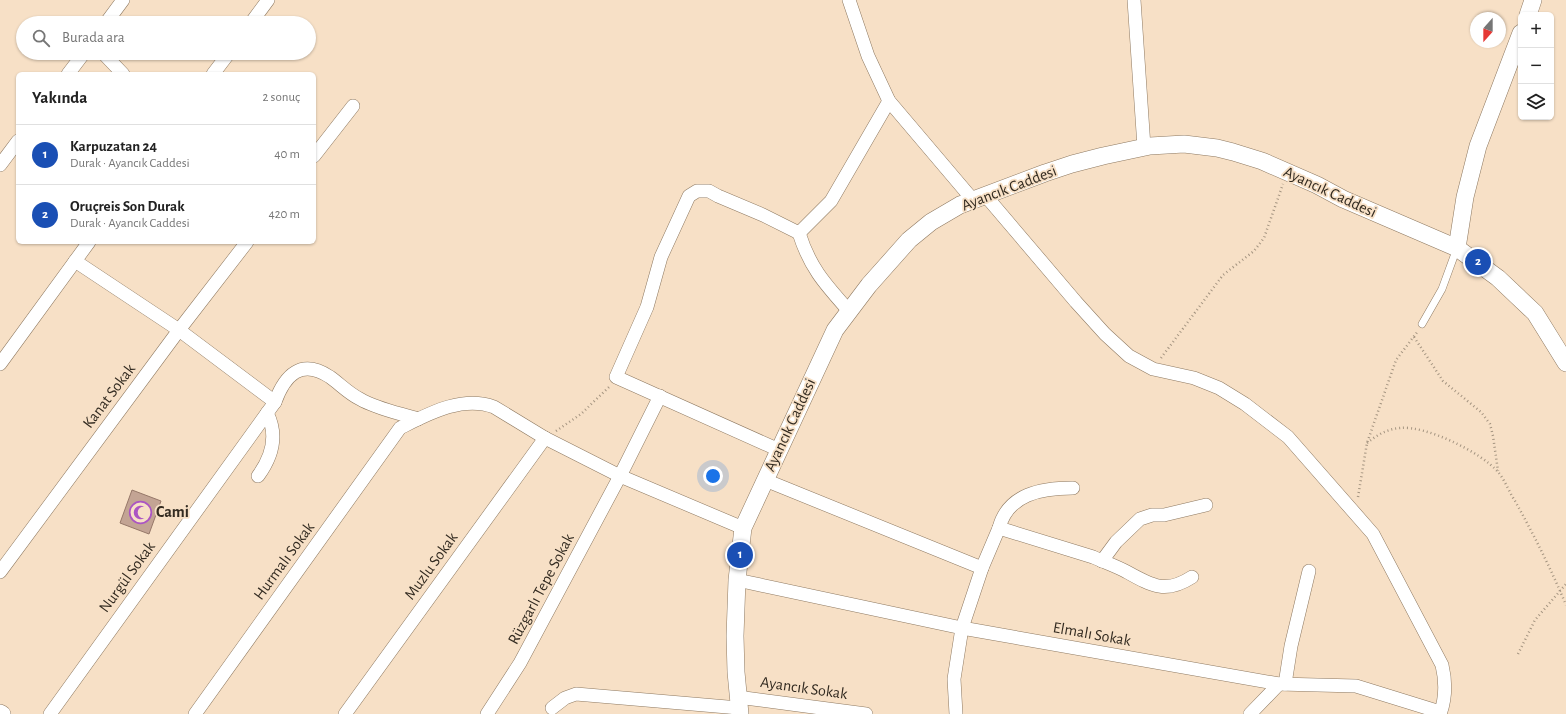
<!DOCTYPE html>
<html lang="tr">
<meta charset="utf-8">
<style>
:root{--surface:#fff;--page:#f6f6f6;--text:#222;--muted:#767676;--line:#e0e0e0;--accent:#ea580c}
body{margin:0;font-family:"Alegreya Sans",sans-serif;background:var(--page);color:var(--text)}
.controls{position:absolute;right:12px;top:12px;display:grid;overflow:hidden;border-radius:6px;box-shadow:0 1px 3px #0004}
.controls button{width:36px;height:36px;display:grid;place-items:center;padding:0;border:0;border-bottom:1px solid var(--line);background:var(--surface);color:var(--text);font:20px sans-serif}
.compass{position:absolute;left:1470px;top:12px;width:36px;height:36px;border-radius:50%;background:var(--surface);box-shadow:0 1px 3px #0004;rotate:201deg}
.you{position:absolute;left:713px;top:476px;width:14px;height:14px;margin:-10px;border:3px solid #fff;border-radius:50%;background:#1a73e8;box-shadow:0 0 0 6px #1a73e833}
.badge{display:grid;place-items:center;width:26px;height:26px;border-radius:50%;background:var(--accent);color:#fff;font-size:13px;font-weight:700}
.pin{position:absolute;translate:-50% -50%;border:2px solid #fff;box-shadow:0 1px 4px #0006}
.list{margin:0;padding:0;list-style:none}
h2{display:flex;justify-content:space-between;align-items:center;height:52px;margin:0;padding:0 16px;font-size:17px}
h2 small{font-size:13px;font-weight:400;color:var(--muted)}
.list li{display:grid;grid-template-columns:26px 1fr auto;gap:12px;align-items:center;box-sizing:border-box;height:60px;padding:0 16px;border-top:1px solid var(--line)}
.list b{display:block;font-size:15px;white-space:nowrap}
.list p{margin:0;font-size:13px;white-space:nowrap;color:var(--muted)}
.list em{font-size:13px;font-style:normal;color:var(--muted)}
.icon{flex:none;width:22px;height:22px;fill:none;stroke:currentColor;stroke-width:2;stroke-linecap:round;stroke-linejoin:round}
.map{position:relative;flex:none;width:1566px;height:714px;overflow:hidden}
.search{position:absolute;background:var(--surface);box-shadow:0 1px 3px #0004;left:16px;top:16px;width:300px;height:44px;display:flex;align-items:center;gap:10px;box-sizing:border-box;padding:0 14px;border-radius:22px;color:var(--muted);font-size:15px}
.panel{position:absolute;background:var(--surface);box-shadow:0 1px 3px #0004;left:16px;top:72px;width:300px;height:172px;border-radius:6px}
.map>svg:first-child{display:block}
.building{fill:#c3a494;stroke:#967869}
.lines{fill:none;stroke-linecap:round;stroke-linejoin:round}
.service-casing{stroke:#8e7961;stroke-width:8}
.minor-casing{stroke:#8e7961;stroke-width:14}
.tertiary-casing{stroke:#8e7961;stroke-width:18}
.path{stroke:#a49480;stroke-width:2.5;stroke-dasharray:1 3;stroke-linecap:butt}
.service{stroke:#fff;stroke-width:7}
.minor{stroke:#fff;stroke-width:13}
.tertiary{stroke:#fff;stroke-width:17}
.labels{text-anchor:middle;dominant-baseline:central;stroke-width:3.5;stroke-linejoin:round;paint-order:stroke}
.street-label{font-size:16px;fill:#332b21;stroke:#f7e0c6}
.poi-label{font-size:16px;font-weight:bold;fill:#332b21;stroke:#f7e0c6;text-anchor:start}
</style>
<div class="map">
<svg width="1566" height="714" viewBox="0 0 1566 714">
<rect width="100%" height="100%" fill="#f7e0c6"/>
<polygon class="building" points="132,490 161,501 149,534 120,523"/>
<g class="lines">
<defs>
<polyline id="service" points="1422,324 1442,289 1457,248"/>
<g id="minor">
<polyline points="849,0 868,56 889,101 973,200"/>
<polyline points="1134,0 1144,147"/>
<polyline points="106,23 123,0"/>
<polyline points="251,23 268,0"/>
<polyline points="103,53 123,74"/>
<polyline points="68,74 84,53"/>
<polyline points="213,74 229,53"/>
<polyline points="314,156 353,106"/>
<polyline points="0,165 18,141"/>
<path d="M985,195L1076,302L1105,334L1129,356L1153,369L1194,378L1219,388L1245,404L1288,437L1373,534L1442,665C1446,682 1446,698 1440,714"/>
<path d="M799,233C810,268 825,284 849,311"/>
<polyline points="75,261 179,330 275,402"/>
<polyline points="0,364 89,242"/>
<polyline points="779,450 616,377 647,307 661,257 689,196 697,191 709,191 718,196 763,215 799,233 831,201 889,101"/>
<path d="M258,476C272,457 278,435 267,413"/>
<polyline points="765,480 982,568"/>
<path d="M999,528C1008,494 1041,488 1073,488"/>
<polyline points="1102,561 1116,542 1140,519 1152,515 1164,515 1206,505"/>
<polyline points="0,572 179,330 247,242"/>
<polyline points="737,580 962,628 1279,684 1356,686 1440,712"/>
<polyline points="1285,684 1291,646 1309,571"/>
<polyline points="737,697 866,714"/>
<polyline points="552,708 565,698 576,694 739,708"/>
<path d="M50,714L275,402C285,375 301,358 330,377C340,384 348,393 360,399C377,409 399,413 418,419"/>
<path d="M195,714L400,428C428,414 462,395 494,407L545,438L620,476L743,528"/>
<polyline points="345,714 545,438"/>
<polyline points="487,714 520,663 620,476 660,396"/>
<path d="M956,714L954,679L962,628L982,568L999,528L1093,557C1104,562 1116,566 1127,572C1152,586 1166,594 1192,577"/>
<polyline points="1250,714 1279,684"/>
</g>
<g id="tertiary">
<polyline points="1528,15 1533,0"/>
<polyline points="1457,248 1465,197 1478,146 1521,33"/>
<polyline points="0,713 2,714"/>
<polyline points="740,714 736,672 735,636 737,580 743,528 835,330 869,285 909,240 931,222 960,205 1045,173 1072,164 1103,156 1150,146 1184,144 1217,148 1233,152 1262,161 1317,185 1343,199 1457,248 1498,278 1535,313 1566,363"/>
</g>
</defs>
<use href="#service" class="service-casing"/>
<use href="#minor" class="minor-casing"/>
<use href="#tertiary" class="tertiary-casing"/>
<g class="path">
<polyline points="1414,337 1443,381 1481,412 1490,424 1493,436 1498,471"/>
<polyline points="1161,358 1223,275 1254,251 1264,238 1283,184"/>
<polyline points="556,431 581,414 609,387"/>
<path d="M1367,443C1377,435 1387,429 1400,428C1425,425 1481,452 1498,472C1505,480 1509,492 1515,501C1534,535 1551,569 1566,605"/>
<polyline points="1358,497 1367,443 1396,360 1418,331"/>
<polyline points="1518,654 1535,620 1566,584"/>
</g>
<use href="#service" class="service"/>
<use href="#minor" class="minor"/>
<use href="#tertiary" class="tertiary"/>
</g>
<defs>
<symbol id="mosque-ring" viewBox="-11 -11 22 22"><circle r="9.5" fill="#f7e0c6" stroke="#ab55c3" stroke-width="1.5"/><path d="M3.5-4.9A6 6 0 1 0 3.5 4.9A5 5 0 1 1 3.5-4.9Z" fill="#ab55c3"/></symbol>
</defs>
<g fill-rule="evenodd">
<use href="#mosque-ring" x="128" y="500" width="25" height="25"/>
</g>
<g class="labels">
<g class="street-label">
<text transform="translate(1009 188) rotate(-21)">Ayancık Caddesi</text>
<text transform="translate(1330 192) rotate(25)">Ayancık Caddesi</text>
<text transform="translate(109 396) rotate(-53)">Kanat Sokak</text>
<text transform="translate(790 425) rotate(-65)">Ayancık Caddesi</text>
<text transform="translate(284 561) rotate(-54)">Hurmalı Sokak</text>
<text transform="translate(431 566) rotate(-54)">Muzlu Sokak</text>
<text transform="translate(127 577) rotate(-54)">Nurgül Sokak</text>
<text transform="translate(541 589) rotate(-62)">Rüzgarlı Tepe Sokak</text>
<text transform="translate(1092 634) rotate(10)">Elmalı Sokak</text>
<text transform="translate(804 688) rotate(8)">Ayancık Sokak</text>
</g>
<g class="poi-label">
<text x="156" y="512">Cami</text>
</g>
</g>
</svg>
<div class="controls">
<button>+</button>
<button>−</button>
<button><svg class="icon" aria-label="layers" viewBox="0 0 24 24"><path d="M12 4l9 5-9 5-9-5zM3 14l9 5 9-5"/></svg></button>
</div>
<svg class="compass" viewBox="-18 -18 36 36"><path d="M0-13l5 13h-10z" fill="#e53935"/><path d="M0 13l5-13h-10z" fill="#767676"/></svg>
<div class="you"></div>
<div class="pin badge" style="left:740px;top:555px;background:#1a4fb4">1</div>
<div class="pin badge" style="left:1478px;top:262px;background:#1a4fb4">2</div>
<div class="search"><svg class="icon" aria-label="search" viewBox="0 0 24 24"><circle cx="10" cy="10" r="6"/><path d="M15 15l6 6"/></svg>Burada ara</div>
<section class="panel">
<h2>Yakında<small>2 sonuç</small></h2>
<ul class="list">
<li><span class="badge" style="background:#1a4fb4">1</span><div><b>Karpuzatan 24</b><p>Durak · Ayancık Caddesi</p></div><em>40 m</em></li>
<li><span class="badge" style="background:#1a4fb4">2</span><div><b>Oruçreis Son Durak</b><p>Durak · Ayancık Caddesi</p></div><em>420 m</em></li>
</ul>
</section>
</div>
